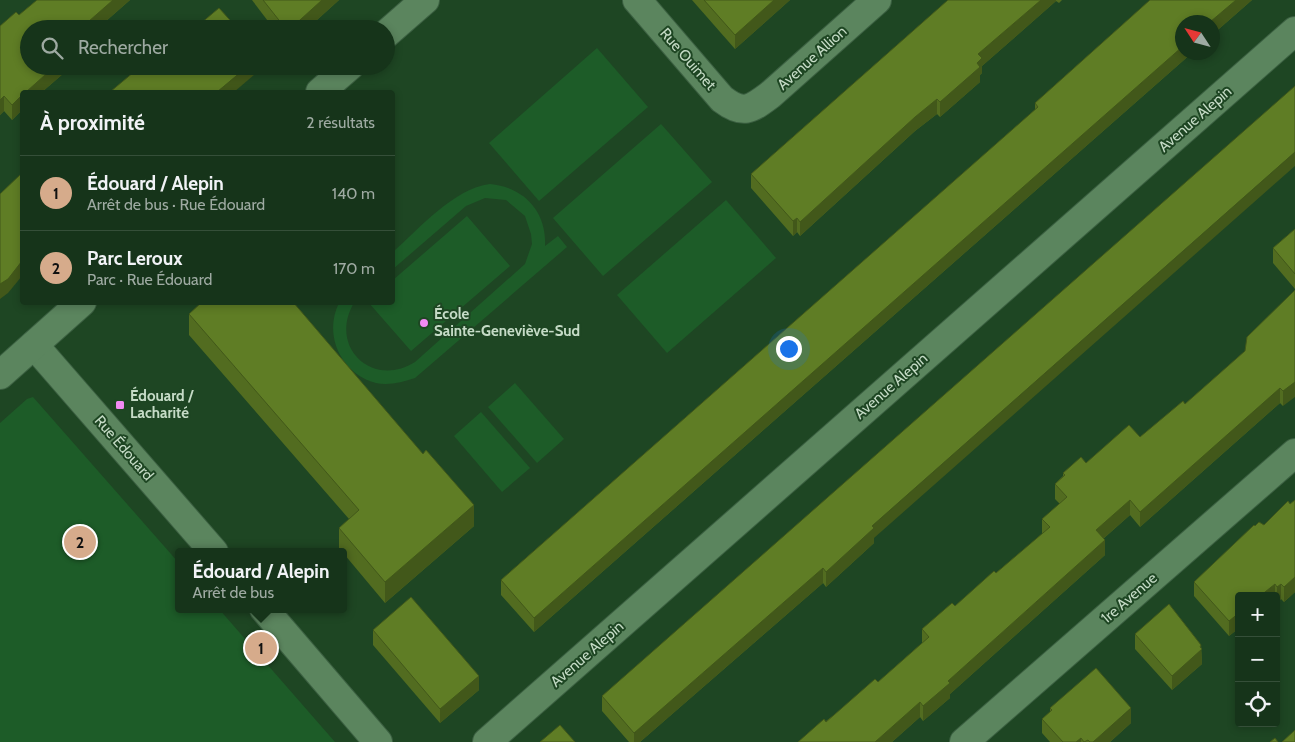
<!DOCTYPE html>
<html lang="fr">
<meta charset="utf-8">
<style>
:root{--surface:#16341a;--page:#1f3c23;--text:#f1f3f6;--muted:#9eaaa2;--line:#354f39;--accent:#d6ab8b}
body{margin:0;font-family:Cabin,sans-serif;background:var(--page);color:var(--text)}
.controls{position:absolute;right:15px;bottom:15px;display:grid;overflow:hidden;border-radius:5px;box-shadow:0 2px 8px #0003}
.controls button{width:45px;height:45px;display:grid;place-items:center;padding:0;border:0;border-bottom:1px solid var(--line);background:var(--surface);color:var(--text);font:25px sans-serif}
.compass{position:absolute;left:1175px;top:15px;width:45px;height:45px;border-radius:50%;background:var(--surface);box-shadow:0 2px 8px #0003;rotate:306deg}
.you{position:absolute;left:788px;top:348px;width:18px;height:18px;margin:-12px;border:4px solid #fff;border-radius:50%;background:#1a73e8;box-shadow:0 0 0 8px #1a73e833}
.badge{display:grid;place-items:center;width:32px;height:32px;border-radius:50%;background:var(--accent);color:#111;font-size:16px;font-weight:700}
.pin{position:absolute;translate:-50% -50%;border:2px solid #fff;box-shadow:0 1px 5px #0006}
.popup{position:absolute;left:175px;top:548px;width:172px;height:65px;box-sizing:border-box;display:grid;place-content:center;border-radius:5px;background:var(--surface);filter:drop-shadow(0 1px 4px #0005);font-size:16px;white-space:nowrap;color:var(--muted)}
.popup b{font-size:19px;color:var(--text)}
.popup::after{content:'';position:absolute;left:50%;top:100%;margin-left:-10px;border:10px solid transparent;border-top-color:var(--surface)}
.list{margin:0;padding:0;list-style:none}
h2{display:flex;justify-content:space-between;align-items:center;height:65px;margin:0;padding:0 20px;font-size:21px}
h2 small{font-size:16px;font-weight:400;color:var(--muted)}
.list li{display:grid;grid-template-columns:32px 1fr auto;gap:15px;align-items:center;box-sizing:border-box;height:75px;padding:0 20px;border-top:1px solid var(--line)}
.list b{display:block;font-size:19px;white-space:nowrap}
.list p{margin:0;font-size:16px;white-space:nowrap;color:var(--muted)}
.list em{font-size:16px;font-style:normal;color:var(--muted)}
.icon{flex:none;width:28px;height:28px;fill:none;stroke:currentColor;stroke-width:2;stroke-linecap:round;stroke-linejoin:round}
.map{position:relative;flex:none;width:1295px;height:742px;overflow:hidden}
.search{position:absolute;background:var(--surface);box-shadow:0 2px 8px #0003;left:20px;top:20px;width:375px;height:55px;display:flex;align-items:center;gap:12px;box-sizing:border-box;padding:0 18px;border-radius:28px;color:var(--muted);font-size:19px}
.panel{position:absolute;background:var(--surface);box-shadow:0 2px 8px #0003;left:20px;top:90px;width:375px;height:215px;border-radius:5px}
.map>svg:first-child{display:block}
.green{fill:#1d5c28}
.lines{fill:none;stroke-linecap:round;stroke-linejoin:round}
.minor-casing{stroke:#3c6042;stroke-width:30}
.minor{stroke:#5b855e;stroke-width:28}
.wall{fill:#526c20}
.shaded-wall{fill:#42581a}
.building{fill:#5f7d25;stroke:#42581a}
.poi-dot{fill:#f28af3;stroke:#1e4623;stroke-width:2}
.labels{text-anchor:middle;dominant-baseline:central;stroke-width:4;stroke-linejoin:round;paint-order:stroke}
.street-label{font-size:15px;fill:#c5dbc6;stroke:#1e4623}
.poi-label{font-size:15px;font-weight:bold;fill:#c5dbc6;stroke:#1e4623;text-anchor:start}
</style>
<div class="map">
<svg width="1295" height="742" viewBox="0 0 1295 742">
<rect width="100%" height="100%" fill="#1e4623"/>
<g class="green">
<polygon points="597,48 648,107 539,201 489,143"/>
<polygon points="661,124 712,182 603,276 553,218"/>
<path d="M490,184C524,187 547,212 545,246L558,236L567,247L415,378C402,382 389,386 376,383C341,374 323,335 339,303H354C328,346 372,389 415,362L525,264L532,244L531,234L525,216L506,200L485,198L466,206L393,269V252C420,228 453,189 490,184Z"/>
<polygon points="726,200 776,258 667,353 617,295"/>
<polygon points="467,216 510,266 411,351 369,303 392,302 393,280"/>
<polygon points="515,383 564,439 537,463 488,407"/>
<polygon points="33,397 178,562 178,609 219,609 335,742 0,742 0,423 27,399"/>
<polygon points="481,412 530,468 502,492 454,436"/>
</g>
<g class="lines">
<defs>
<g id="minor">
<path d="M637,0L722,99C743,115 750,110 770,95L877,0"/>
<polyline points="386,34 425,0"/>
<polyline points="320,92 350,66"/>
<polyline points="34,345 214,552"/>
<polyline points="0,375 82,302"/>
<polyline points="264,609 378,742"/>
<polyline points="487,742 1295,31"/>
<polyline points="964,742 1295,453"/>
</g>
</defs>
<use href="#minor" class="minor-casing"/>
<use href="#minor" class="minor"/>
</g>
<g class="wall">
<polygon points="37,0 130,0 97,29 29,66 72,66 42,92 22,92 22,110 12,120 4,111 0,115 0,26 19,15"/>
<polygon points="252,0 339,0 307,29 274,29"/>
<polygon points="692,0 790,0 735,49"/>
<polygon points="948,0 1062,0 1059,3 1056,1 982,66 982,73 980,75 980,82 940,117 937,114 915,131 800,236 797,232 793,236 751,188 751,174"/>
<polygon points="1150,0 1252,0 1212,35 1182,52 1193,52 534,632 501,595 501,580 1035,110 1035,103"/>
<polygon points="1295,229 1295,289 1273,263 1273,248"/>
<polygon points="1295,290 1283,406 1280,403 1140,527 1130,515 1103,539 1105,555 950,694 950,698 923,721 920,717 892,742 798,742 878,682 922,643 922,629 955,606 996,573 1042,534 1042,519 1060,504 1055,499 1055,484 1063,476 1063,473 1086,463 1140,437 1185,404 1245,351"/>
<polygon points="189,314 474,526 385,603 344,554 344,552 341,552 339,549 339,528 349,519 189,335"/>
<polygon points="1295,500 1295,592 1284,602 1281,599 1277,602 1276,601 1276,596 1239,596 1239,628 1229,636 1194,596 1194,582 1255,526 1264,525"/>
<polygon points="874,538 874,543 826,587 823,583 640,742 629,742 602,711 602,696"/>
<polygon points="373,630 479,690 440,723 373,645"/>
<polygon points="1135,634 1201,645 1202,664 1172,690 1135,649"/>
<polygon points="1050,708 1131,723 1110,742 1050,742 1042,733 1042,719 1050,712"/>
</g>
<g class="shaded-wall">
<polygon points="113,0 130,0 97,29 80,29"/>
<polygon points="322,0 339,0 307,29 290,29"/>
<polygon points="774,0 790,0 735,49 735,35"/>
<polygon points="1041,0 1056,0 1056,1 982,66 982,73 980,75 980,82 940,117 940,102 977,63 978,54"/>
<polygon points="1236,0 1252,0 1212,35 1212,22 1210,22"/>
<polygon points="1182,47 1182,52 1193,52 534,632 534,618"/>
<polygon points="55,66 72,66 42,92 26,92"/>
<polygon points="248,66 261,66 261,69 234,92 217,92"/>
<polygon points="22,95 22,110 12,120 12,105"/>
<polygon points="4,96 4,111 0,115 0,100"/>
<polygon points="937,99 937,114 915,131 800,236 800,222 915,117"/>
<polygon points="1295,152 1295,166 874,538 874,543 826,587 826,572 872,526"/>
<polygon points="797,218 797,232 793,236 793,221"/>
<polygon points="22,261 22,276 8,293 0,299 0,284"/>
<polygon points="1295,382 1295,397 1283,406 1283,391"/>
<polygon points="1280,388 1280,403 1140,527 1140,512"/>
<polygon points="1130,500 1130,515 1096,545 1096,530"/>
<polygon points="474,505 474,526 385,603 385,582"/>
<polygon points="1105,540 1105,555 950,694 950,698 923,721 923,706 948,681"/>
<polygon points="823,568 823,583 640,742 634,742 634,733"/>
<polygon points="1295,577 1295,592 1284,602 1284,587"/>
<polygon points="1275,584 1275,596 1260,596"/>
<polygon points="1281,584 1281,599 1277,602 1277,587"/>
<polygon points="1239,613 1239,628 1229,636 1229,621"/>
<polygon points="1201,645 1202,664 1172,690 1172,676"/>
<polygon points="479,676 479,690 440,723 440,709"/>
<polygon points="920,702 920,717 892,742 875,742"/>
<polygon points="1131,708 1131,723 1110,742 1093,742"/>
<polygon points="1081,738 1081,742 1076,742"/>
</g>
<g class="building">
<polygon points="37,0 113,0 80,29 29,29 29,66 55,66 26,92 22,92 22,95 12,105 4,96 0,100 0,26 16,12 19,15"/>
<polygon points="263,0 322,0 290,29 286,29"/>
<polygon points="704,0 774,0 735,35"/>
<polygon points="948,0 1041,0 978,54 982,58 977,63 980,67 940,102 937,99 915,117 800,222 797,218 793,221 751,174"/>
<polygon points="1150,0 1236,0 1210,22 1182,22 1182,47 534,618 501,580 1038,107 1035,103"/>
<polygon points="219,8 238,29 194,29"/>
<polygon points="141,66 248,66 217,92 110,92"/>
<polygon points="1295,86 1295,152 872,526 874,528 826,572 823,568 634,733 602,696"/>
<polygon points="22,173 22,261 8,279 0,284 0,194"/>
<polygon points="1295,229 1295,274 1273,248"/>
<polygon points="1295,290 1295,382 1283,391 1280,388 1140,512 1130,500 1096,530 1105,540 948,681 950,683 923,706 920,702 875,742 798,742 824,719 826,722 875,679 878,682 929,637 922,629 952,603 955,606 994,571 996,573 1050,527 1042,519 1067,497 1055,484 1065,475 1063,473 1081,457 1086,463 1129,425 1140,437 1183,401 1185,404 1245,351 1247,337"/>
<polygon points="202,302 293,302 423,454 426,450 474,505 385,582 339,528 359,510 189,314"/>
<polygon points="1295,500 1295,577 1284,587 1281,584 1277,587 1275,584 1260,596 1239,596 1239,613 1229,621 1194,582 1254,525 1255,526 1259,522 1264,525 1288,501 1290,504"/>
<polygon points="411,597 479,676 440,709 373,630"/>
<polygon points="1169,604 1201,645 1200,647 1202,649 1172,676 1135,634"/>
<polygon points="1096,668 1131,708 1093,742 1090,742 1088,740 1084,742 1081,738 1076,742 1063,742 1042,719 1052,710 1050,708"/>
<polygon points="560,725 575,742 540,742"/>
<polygon points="1295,730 1295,742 1282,742"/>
<polygon points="1275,738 1278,742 1270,742"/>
</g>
<g class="poi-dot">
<circle cx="424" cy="323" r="5"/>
<rect x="115" y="400" width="10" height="10" rx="2.5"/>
</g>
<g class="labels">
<g class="street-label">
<text transform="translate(812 58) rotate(-42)">Avenue Allion</text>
<text transform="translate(688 59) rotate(49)">Rue Ouimet</text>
<text transform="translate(1195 119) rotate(-41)">Avenue Alepin</text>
<text transform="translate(891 386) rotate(-41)">Avenue Alepin</text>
<text transform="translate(124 448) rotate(49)">Rue Édouard</text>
<text transform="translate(1129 598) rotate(-41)">1re Avenue</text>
<text transform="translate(587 654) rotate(-41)">Avenue Alepin</text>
</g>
<g class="poi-label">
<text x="434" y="314">École<tspan x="434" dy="17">Sainte-Geneviève-Sud</tspan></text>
<text x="130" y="396">Édouard /<tspan x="130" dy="17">Lacharité</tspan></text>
</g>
</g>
</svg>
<div class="controls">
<button>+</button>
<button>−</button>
<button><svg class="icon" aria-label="locate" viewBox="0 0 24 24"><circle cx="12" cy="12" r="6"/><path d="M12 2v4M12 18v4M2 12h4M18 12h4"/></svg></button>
</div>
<svg class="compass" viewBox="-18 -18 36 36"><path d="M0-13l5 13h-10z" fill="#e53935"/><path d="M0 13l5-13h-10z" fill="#9eaaa2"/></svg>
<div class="you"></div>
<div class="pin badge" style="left:261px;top:648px">1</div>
<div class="popup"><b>Édouard / Alepin</b>Arrêt de bus</div>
<div class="pin badge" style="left:80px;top:542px">2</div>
<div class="search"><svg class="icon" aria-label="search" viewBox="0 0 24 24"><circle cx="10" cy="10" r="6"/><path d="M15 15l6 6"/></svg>Rechercher</div>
<section class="panel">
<h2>À proximité<small>2 résultats</small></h2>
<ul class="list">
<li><span class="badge">1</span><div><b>Édouard / Alepin</b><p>Arrêt de bus · Rue Édouard</p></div><em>140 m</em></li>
<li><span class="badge">2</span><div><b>Parc Leroux</b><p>Parc · Rue Édouard</p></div><em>170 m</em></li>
</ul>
</section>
</div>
